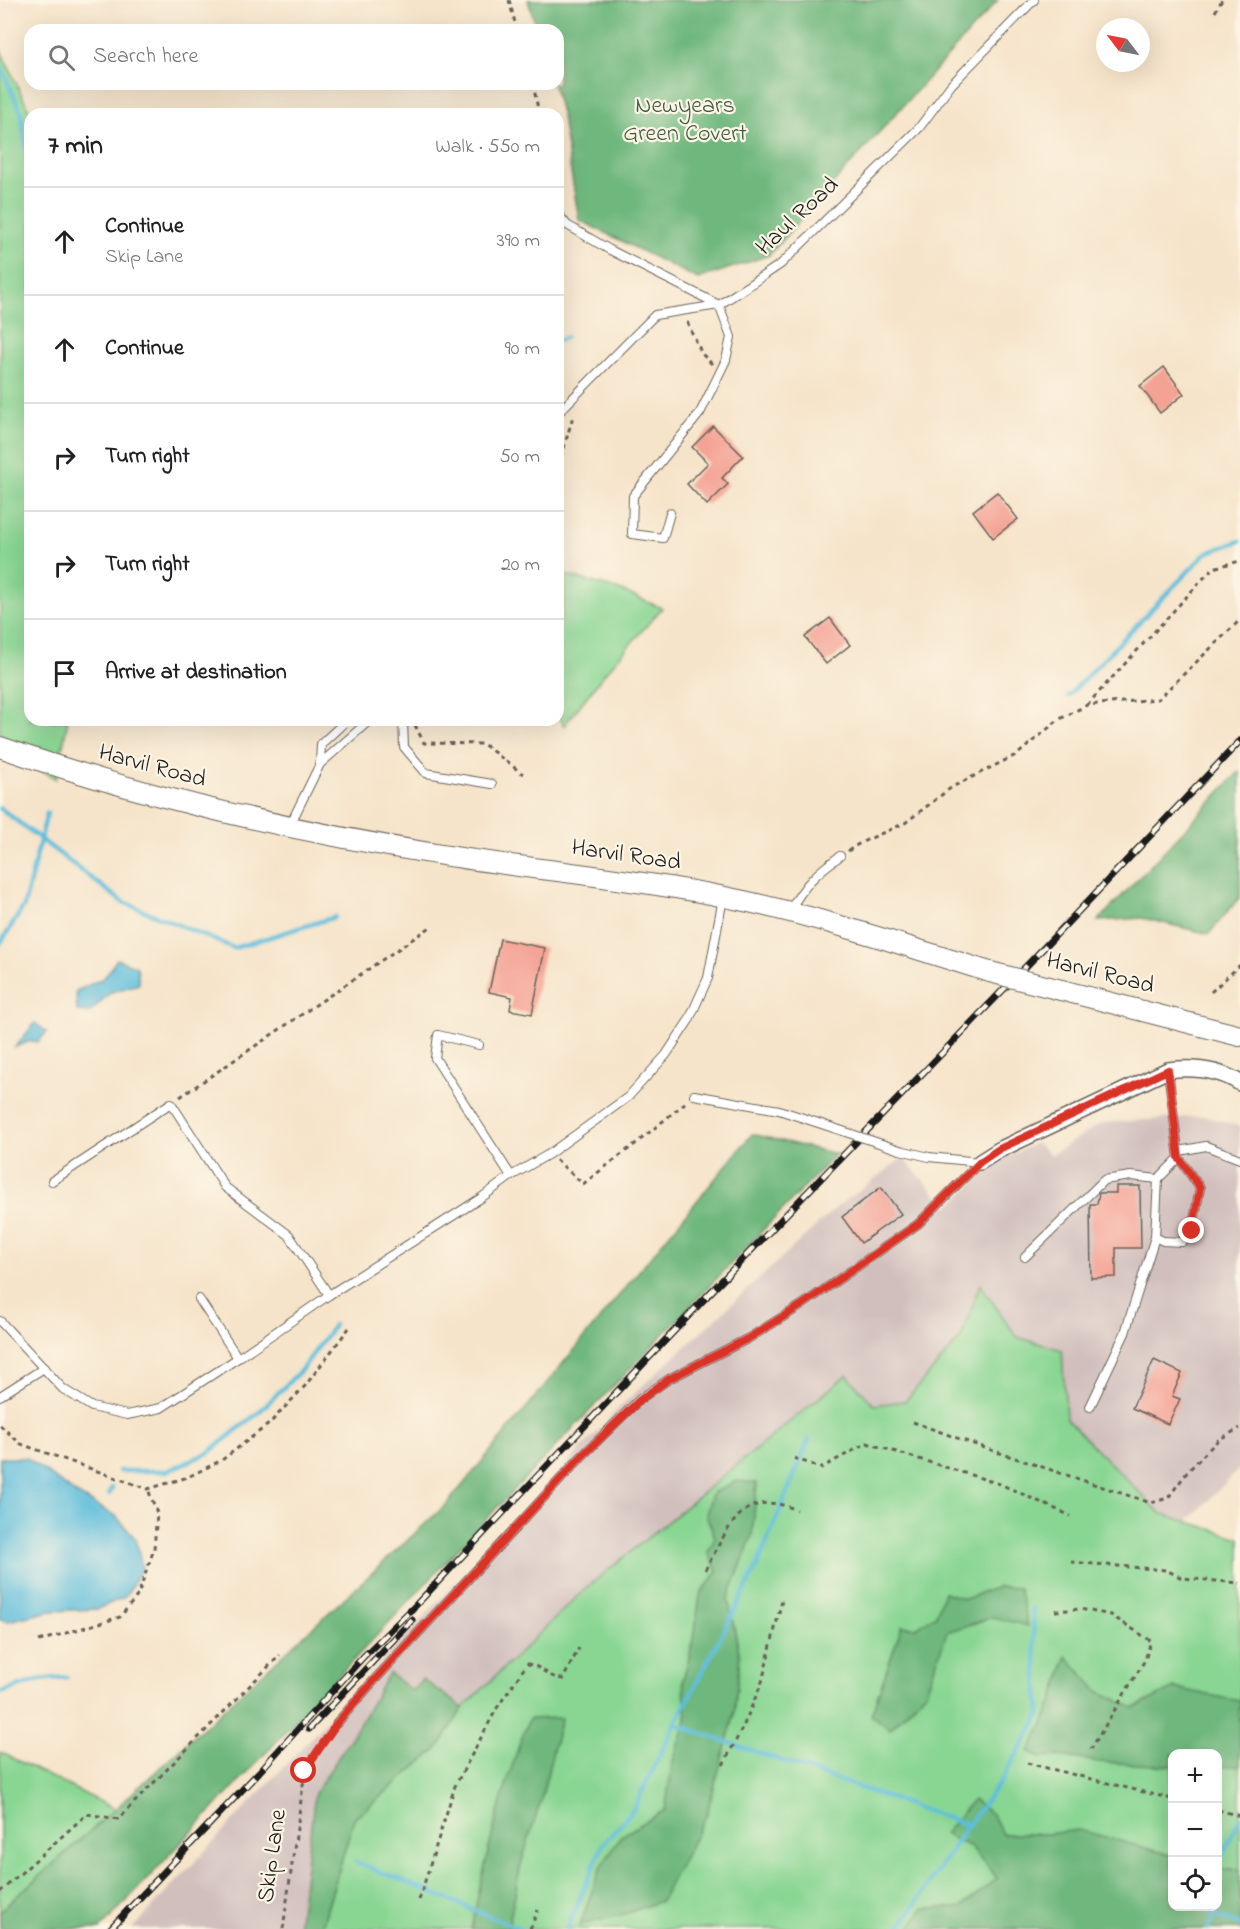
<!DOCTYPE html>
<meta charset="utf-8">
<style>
:root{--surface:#fff;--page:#f2f2f2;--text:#202124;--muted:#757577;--line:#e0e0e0}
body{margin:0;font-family:"Indie Flower",sans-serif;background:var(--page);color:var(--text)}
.controls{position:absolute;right:18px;bottom:18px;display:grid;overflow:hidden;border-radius:12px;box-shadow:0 6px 24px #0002}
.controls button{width:54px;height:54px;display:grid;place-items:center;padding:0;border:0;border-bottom:2px solid var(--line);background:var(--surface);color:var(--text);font:30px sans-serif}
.compass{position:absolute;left:1096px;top:18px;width:54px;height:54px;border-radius:50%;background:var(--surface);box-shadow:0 6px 24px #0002;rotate:302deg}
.stop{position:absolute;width:18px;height:18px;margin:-14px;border:4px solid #d93025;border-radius:50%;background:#fff}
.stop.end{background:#d93025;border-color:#fff;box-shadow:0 2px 6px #0008}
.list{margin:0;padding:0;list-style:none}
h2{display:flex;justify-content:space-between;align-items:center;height:78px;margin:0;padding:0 24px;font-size:26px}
h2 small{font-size:20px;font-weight:400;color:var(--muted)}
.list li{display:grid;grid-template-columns:39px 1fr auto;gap:18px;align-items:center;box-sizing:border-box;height:108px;padding:0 24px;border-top:2px solid var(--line)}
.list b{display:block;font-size:22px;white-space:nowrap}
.list p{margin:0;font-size:20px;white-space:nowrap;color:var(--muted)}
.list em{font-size:20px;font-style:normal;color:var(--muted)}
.icon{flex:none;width:33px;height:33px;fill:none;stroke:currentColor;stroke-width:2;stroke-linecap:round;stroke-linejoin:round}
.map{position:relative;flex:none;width:1240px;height:1929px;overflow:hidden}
.search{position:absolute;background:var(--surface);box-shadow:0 6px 24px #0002;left:24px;top:24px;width:540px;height:66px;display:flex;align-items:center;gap:15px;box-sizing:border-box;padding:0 21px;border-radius:18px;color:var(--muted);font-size:22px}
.panel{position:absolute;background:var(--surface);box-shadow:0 6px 24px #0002;left:24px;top:108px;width:540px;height:618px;border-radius:18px}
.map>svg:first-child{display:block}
.industrial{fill:#d1bfbd}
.green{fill:#89d693;stroke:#527958;stroke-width:1.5;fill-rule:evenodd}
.forest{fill:#6eb77d;stroke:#456a4c;stroke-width:1.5}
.water{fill:#5ebedc;stroke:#3d6d7c;stroke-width:1.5}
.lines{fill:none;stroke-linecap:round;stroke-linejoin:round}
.stream{stroke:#5ebedc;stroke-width:4.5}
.building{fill:#f4a294}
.service-casing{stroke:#686259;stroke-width:10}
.minor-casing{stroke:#686259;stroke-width:18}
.tertiary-casing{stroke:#686259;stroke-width:22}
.path{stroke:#686259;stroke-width:3;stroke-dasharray:4.5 4.5;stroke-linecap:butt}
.service{stroke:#fff;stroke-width:8}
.minor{stroke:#fff;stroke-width:15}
.tertiary{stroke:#fff;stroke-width:20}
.rail-casing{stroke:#1c1c1c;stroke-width:7}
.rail{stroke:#fcf5e5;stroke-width:4.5;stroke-dasharray:14;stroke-linecap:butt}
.service-bridge-casing{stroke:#686259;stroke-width:10;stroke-linecap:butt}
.tertiary-bridge-casing{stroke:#686259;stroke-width:22;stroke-linecap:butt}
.service-bridge{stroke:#fff;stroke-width:8}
.tertiary-bridge{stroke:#fff;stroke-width:20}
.route{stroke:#d93025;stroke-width:8}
.labels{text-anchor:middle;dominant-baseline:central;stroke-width:4.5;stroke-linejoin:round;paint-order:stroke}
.park-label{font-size:24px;fill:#425d46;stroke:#fcf5e5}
.street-label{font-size:24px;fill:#1c1c1c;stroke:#fcf5e5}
</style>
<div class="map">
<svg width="1240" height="1929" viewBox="0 0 1240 1929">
<rect width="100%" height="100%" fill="#fcf5e5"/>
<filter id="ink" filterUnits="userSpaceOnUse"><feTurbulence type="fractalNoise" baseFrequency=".0167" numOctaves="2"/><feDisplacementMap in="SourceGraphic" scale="12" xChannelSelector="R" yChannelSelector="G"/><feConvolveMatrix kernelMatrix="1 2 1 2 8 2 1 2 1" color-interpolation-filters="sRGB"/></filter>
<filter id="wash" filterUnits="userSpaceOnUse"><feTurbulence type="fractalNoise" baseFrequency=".008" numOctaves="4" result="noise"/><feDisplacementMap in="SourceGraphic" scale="24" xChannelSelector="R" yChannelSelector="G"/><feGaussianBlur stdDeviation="1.35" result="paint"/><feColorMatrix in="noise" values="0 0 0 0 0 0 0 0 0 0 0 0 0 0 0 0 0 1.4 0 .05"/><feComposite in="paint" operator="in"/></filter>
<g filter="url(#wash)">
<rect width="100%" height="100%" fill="#f6e4ca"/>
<polygon class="industrial" points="1204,1116 1240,1126 1240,1468 1188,1521 1160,1513 1066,1419 1062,1351 1017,1337 980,1285 961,1338 905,1401 874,1405 847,1375 585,1589 463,1708 422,1679 412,1692 389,1673 353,1735 315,1793 298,1929 132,1929 625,1402 838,1206 903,1158 948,1207 987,1171 1006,1157 1036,1143 1051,1155 1102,1123"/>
<g class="green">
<polygon points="0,49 31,114 30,720 68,720 56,779 0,745"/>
<polygon points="566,575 617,589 662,608 605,673 564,726 558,714 558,627 561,621"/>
<path d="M980,1284L1017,1337L1062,1350L1066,1419L1160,1513L1240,1538V1929H321L354,1819L438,1747L463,1708L585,1589L847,1375L874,1405L905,1401L961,1338ZM1172,1754H1218V1906H1172Z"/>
<polygon points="0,1752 115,1809 0,1911"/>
</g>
<g class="forest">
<polygon points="528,0 998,0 769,255 698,279 579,220 561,113 553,84 558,84 558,30 537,30"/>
<polygon points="1240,771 1240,897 1209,934 1142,918 1098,921"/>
<polygon points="752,1134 836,1154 492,1513 100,1929 0,1929 0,1911 115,1809 447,1504"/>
<polygon points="736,1481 757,1483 752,1536 728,1599 740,1656 734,1716 706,1816 661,1901 628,1913 580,1925 600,1869 621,1836 665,1810 673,1761 687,1717 683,1680 694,1638 700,1595 717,1571 708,1552 715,1538 706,1514 712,1494"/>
<polygon points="998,1587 1019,1588 1028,1626 993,1617 947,1632 926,1692 890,1729 871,1715 902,1626 916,1628 936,1615 944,1592 965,1599"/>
<path d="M1066,1656L1098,1691L1134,1708L1174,1688L1240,1701V1765L1218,1767V1754H1172V1766L1099,1762L1060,1756L1040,1757L1029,1752C1045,1721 1059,1691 1066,1656Z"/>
<polygon points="389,1673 412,1691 422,1679 463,1708 439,1747 354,1819 321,1929 298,1929 315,1793 353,1735"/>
<path d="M561,1718L541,1800L521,1864L508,1929H471C486,1858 502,1786 529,1719Z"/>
<polygon points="973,1800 992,1814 1003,1834 1046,1834 1079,1830 1172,1855 1172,1906 1218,1906 1218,1869 1240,1869 1240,1929 909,1929 923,1908 962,1907 997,1878 971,1847 944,1834"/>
</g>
<g class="water">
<polygon points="117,959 137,967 139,984 111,992 90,1012 77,1011 76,991 104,978"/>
<polygon points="35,1023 47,1032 38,1042 31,1041 15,1047"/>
<polygon points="0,1458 27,1458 76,1494 116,1516 136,1539 142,1568 125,1597 97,1609 51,1611 8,1621 0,1619"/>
</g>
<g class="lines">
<g class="stream">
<polyline points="0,65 21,112 30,176"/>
<polyline points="558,341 566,337"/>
<polyline points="1068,696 1206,553 1240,541"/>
<polyline points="0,808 121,901 234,948 335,917"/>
<polyline points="0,944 24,906 47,813"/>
<polyline points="119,1471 167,1471 208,1453 258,1413 302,1369 334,1325"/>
<polyline points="109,1494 112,1488"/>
<polyline points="0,1693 38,1680 67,1677"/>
<polyline points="675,1724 755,1571 809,1439"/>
<polyline points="968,1825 1001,1781 1040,1715 1032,1608"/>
<polyline points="356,1862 521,1929"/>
<polyline points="1218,1864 1240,1818"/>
<polyline points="1197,1906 1215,1915 1208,1929"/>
<polyline points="1215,1915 1240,1925"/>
<polyline points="567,1929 603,1844 633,1810 675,1724 968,1825 899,1929"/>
</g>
</g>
<g id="blocks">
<g class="building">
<polygon points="1164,367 1184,394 1160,413 1140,386"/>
<polygon points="713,426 743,456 722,478 728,484 707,505 687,484 708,463 692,447"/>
<polygon points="997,492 1018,519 993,538 973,511"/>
<polygon points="830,618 850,645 826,664 805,637"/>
<polygon points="500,939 545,948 532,1014 510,1010 512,997 489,992"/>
<polygon points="1116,1186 1140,1186 1141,1248 1116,1248 1116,1277 1091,1278 1090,1204 1097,1204 1099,1193 1116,1193"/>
<polygon points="881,1187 901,1214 861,1243 842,1217"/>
<polygon points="1154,1360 1182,1373 1172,1396 1180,1399 1168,1424 1132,1408"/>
</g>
</g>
</g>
<g filter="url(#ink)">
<use href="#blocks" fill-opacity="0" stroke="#686259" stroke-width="1.5"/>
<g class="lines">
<defs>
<g id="service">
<polyline points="558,214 567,225 610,250 719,305 731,337 726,360 700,413 633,496 632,534 663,538 670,513"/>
<polyline points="558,413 655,315 719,305 781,264 919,128 951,85 1034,0"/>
<polyline points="403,720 404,747 426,773 492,784"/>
<polyline points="320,764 370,720"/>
<polyline points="290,825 320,764 321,744 347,720"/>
<path d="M790,910C806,883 815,874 840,856"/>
<polyline points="479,1045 438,1035 435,1058 511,1176"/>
<polyline points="1168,1070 1179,1158 1158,1179 1155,1237 1163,1241 1182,1242 1192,1231 1200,1188 1179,1158"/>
<polyline points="694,1095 779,1110"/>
<polyline points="900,1150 929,1157 980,1162"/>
<polyline points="1179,1151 1206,1146 1240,1159"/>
<polyline points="52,1181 171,1103 225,1187 289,1235 329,1295"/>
<polyline points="1025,1257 1104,1180 1131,1176 1158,1179"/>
<polyline points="199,1299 238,1358"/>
<polyline points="0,1321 63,1389 92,1407 127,1415 161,1408 238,1358 329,1295 481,1198 511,1176 549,1154 628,1097 666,1055 689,1020 708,978 723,898"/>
<polyline points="0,1396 44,1368"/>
<polyline points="1090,1407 1125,1333 1155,1237"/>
<polyline points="337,1723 369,1686 582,1456 640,1399 669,1379 749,1338 802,1305 918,1224 980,1162"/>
</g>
<path id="minor" d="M980,1162L999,1150L1168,1070C1193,1067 1219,1070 1240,1083"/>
<g id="tertiary">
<path d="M0,747C143,797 292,831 442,855C536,870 631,878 725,897C815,915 902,945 990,972"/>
<polyline points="1061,990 1240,1036"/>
</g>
</defs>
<use href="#service" class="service-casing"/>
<use href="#minor" class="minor-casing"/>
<use href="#tertiary" class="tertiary-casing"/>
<g class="path">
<polyline points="509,0 517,30"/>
<polyline points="1215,12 1222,0"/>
<polyline points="533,84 539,114"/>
<polyline points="687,322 702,354 713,365"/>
<polyline points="558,484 560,462 573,416"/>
<polyline points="1087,705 1213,568 1240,561"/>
<polyline points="415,725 424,743 483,744 523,774"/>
<polyline points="848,851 860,843 905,823 952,787 1018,754 1058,720 1087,705 1158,699 1240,620"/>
<polyline points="1211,992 1240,965"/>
<polyline points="180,1097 432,926"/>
<polyline points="556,1160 583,1184 639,1141 686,1102"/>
<polyline points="913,1422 982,1447 1151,1503 1168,1498 1188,1471 1218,1440 1240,1428"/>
<polyline points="0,1425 21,1444 148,1489 188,1477 222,1460 269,1424 305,1386 349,1328"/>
<polyline points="794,1458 821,1468 867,1443 1000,1484 1071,1516"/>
<polyline points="1071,1562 1166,1570 1182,1578 1240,1583"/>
<path d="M705,1570C728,1530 741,1486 797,1510"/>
<polyline points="1055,1611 1080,1609 1111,1615 1151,1641 1145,1660 1091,1749"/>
<polyline points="39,1641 120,1617 138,1595 154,1549 157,1513 148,1489"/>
<polyline points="1027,1763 1172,1799"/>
<polyline points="723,1765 743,1727 762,1682 782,1600"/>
<polyline points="1218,1810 1240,1816"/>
<polyline points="0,1892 87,1814 118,1819 280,1655"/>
<path d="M419,1900L455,1786L497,1708L527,1664C541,1665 549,1679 563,1679L579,1648"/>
<polyline points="283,1929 305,1771 331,1732"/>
<polyline points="530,1929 538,1910"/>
</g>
<use href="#service" class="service"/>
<use href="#minor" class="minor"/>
<use href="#tertiary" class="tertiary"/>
<defs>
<g id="rail">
<polyline points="309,1729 412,1620"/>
<polyline points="110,1929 259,1772 364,1656 416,1605 708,1295 1035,957 1240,741"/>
</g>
</defs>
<use href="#rail" class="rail-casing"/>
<use href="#rail" class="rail"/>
<defs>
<polyline id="service-bridge" points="779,1110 900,1150"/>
<polyline id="tertiary-bridge" points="990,972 1061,990"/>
</defs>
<use href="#service-bridge" class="service-bridge-casing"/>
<use href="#tertiary-bridge" class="tertiary-bridge-casing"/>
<use href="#service-bridge" class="service-bridge"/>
<use href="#tertiary-bridge" class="tertiary-bridge"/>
</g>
</g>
<g class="lines" filter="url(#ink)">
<polyline class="route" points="304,1771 337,1723 369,1686 582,1456 640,1400 669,1379 749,1338 802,1305 918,1224 980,1162 999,1149 1168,1070 1179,1158 1200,1188 1192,1231"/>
</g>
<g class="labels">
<g class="park-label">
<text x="685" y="106">Newyears<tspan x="685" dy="28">Green Covert</tspan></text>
</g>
<g class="street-label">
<text transform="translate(798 217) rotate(-43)">Haul Road</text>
<text transform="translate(152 767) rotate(15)">Harvil Road</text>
<text transform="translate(626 856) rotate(8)">Harvil Road</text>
<text transform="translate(1100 974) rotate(14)">Harvil Road</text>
<text transform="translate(273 1856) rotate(-82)">Skip Lane</text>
</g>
</g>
</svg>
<div class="controls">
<button>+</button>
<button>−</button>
<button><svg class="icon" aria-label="locate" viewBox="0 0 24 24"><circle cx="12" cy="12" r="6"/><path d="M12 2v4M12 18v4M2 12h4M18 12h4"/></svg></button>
</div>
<svg class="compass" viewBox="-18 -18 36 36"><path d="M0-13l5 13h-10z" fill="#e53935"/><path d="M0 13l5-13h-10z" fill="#757577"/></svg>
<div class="stop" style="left:304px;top:1771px"></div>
<div class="stop end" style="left:1192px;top:1231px"></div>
<div class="search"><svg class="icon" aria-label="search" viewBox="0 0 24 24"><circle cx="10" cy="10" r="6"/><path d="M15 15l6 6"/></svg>Search here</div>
<section class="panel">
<h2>7 min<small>Walk · 550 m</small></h2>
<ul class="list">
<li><svg class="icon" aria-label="ahead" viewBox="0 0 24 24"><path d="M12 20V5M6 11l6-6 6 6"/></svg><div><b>Continue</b><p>Skip Lane</p></div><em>390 m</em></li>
<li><svg class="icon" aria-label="ahead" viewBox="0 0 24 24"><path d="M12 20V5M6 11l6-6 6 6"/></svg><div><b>Continue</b></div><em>90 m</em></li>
<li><svg class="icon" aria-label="right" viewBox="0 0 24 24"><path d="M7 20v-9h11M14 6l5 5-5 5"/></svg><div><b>Turn right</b></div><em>50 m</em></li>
<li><svg class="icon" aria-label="right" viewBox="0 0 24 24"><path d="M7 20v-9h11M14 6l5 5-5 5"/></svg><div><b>Turn right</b></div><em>20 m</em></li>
<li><svg class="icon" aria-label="arrive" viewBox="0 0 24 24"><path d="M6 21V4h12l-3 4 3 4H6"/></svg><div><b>Arrive at destination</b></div></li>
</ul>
</section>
</div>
